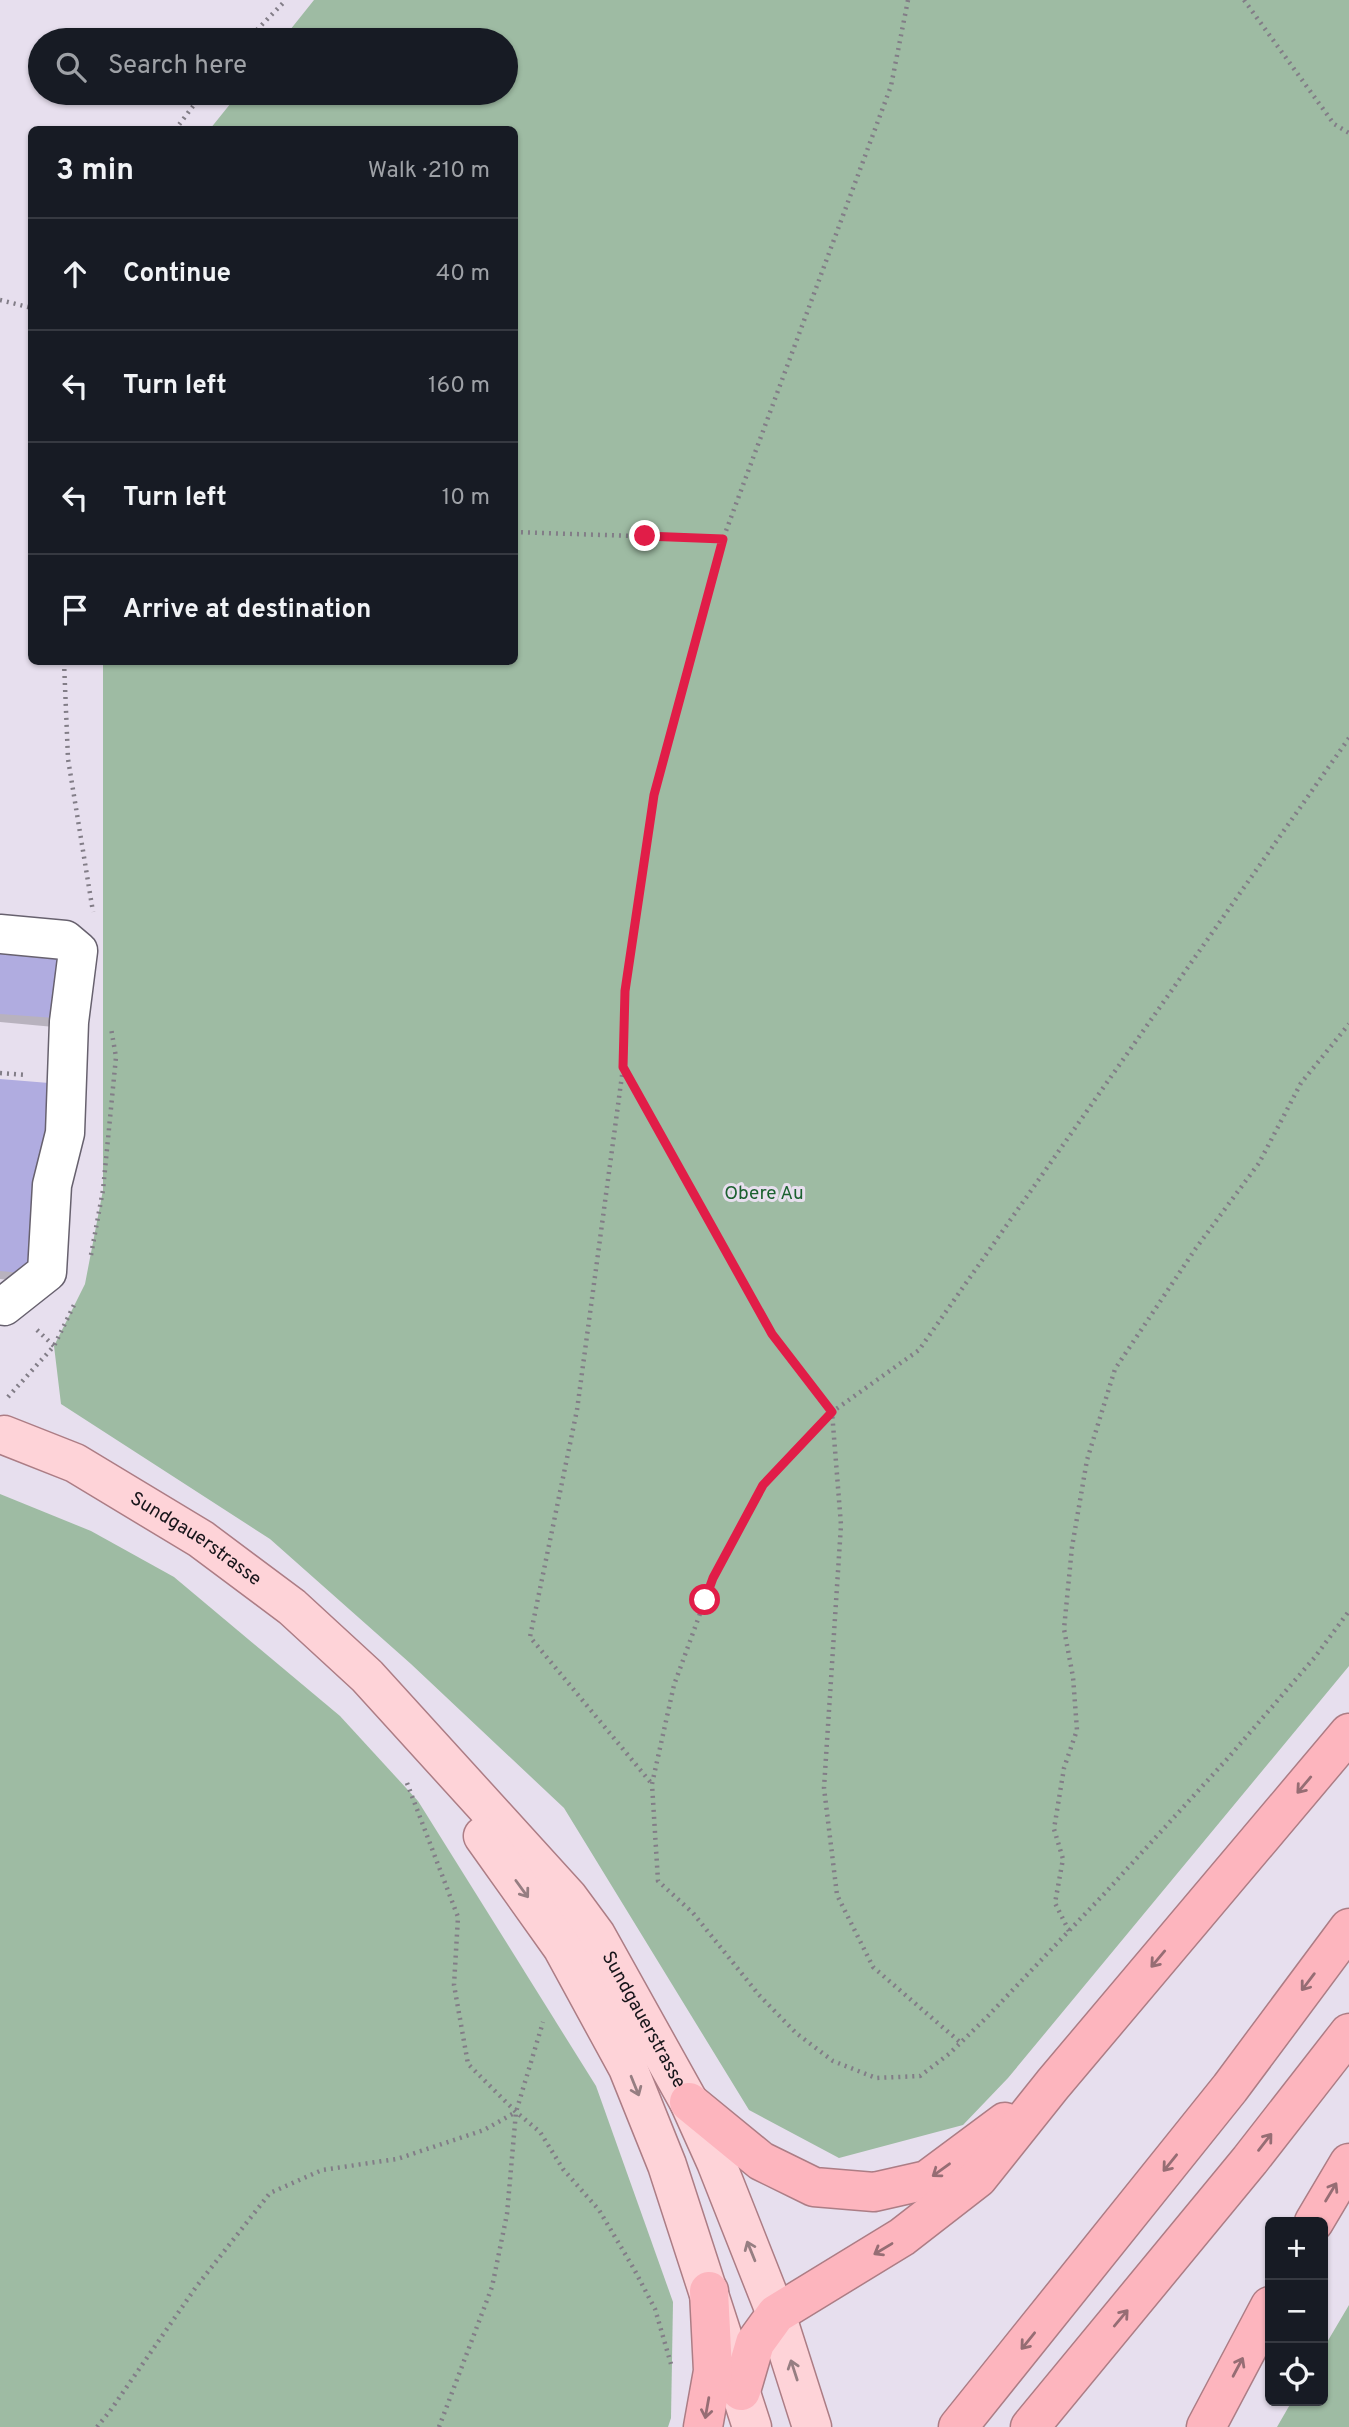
<!DOCTYPE html>
<meta charset="utf-8">
<style>
:root{--surface:#171b24;--page:#242831;--text:#f1f3f6;--muted:#9ea1a6;--line:#363941}
body{margin:0;font-family:Overpass,sans-serif;background:var(--page);color:var(--text)}
.controls{position:absolute;right:21px;bottom:21px;display:grid;overflow:hidden;border-radius:10px;box-shadow:0 2px 5px #0004}
.controls button{width:63px;height:63px;display:grid;place-items:center;padding:0;border:0;border-bottom:2px solid var(--line);background:var(--surface);color:var(--text);font:35px sans-serif}
.stop{position:absolute;width:21px;height:21px;margin:-16px;border:5px solid #e11d48;border-radius:50%;background:#fff}
.stop.end{background:#e11d48;border-color:#fff;box-shadow:0 2px 7px #0008}
.list{margin:0;padding:0;list-style:none}
h2{display:flex;justify-content:space-between;align-items:center;height:91px;margin:0;padding:0 28px;font-size:30px}
h2 small{font-size:23px;font-weight:400;color:var(--muted)}
.list li{display:grid;grid-template-columns:46px 1fr auto;gap:21px;align-items:center;box-sizing:border-box;height:112px;padding:0 28px;border-top:2px solid var(--line)}
.list b{display:block;font-size:26px;white-space:nowrap}
.list em{font-size:23px;font-style:normal;color:var(--muted)}
.icon{flex:none;width:38px;height:38px;fill:none;stroke:currentColor;stroke-width:2;stroke-linecap:round;stroke-linejoin:round}
.map{position:relative;flex:none;width:1349px;height:2427px;overflow:hidden}
.search{position:absolute;background:var(--surface);box-shadow:0 2px 5px #0004;left:28px;top:28px;width:490px;height:77px;display:flex;align-items:center;gap:18px;box-sizing:border-box;padding:0 24px;border-radius:38px;color:var(--muted);font-size:26px}
.panel{position:absolute;background:var(--surface);box-shadow:0 2px 5px #0004;left:28px;top:126px;width:490px;height:539px;border-radius:10px}
.map>svg:first-child{display:block}
.green{fill:#9ebba3}
.shadow{fill:#0003}
.building{fill:#b0ace0}
.lines{fill:none;stroke-linecap:round;stroke-linejoin:round}
.minor-casing{stroke:#67616e;stroke-width:41}
.major-casing{stroke:#ac7d85;stroke-width:41}
.highway-casing{stroke:#ac7d85;stroke-width:41}
.path{stroke:#827d87;stroke-width:4.5;stroke-dasharray:2 5;stroke-linecap:butt}
.minor{stroke:#fff;stroke-width:38}
.major{stroke:#fed3d8;stroke-width:38}
.highway{stroke:#fdb5be;stroke-width:38}
.oneway{stroke:#966d74}
.oneway2{stroke:#967e82}
.route{stroke:#e11d48;stroke-width:9}
.labels{text-anchor:middle;dominant-baseline:central;stroke-width:6;stroke-linejoin:round;paint-order:stroke}
.park-label{font-size:19px;fill:#1b6130;stroke:#e7dfee}
.street-label{font-size:19px;fill:#17151a;stroke:#e7dfee}
</style>
<div class="map">
<svg width="1349" height="2427" viewBox="0 0 1349 2427">
<rect width="100%" height="100%" fill="#e7dfee"/>
<g class="green">
<polygon points="314,0 1349,0 1349,1666 1008,2078 963,2125 839,2158 749,2110 564,1808 411,1664 270,1539 61,1404 54,1346 85,1284 103,1190 103,662 514,662 514,130 210,129 239,93 506,93 506,40 282,40"/>
<polygon points="0,1494 91,1531 174,1577 340,1716 418,1801 596,2086 673,2302 671,2418 668,2427 0,2427"/>
<polygon points="1349,2305 1349,2427 1277,2427 1292,2401 1323,2401 1323,2349"/>
</g>
<g class="shadow">
<polygon points="0,951 65,1028 0,1022"/>
<polygon points="0,1081 48,1085 42,1283 0,1279"/>
</g>
<g class="building">
<polygon points="0,950 61,955 55,1018 0,1014"/>
<polygon points="0,1079 49,1083 32,1274 0,1271"/>
</g>
<g class="lines">
<defs>
<polyline id="minor" points="0,934 65,940 78,951 69,1022 65,1133 52,1185 47,1272 4,1306 0,1305"/>
<g id="major">
<path id="s1" d="M4,1435L75,1463L201,1539L292,1607L367,1676L568,1897L596,1935L689,2102L716,2162L776,2314L812,2427"/>
<polyline points="483,1836 562,1947 628,2068 667,2165 752,2427"/>
</g>
<g id="highway">
<polyline points="689,2102 761,2161 814,2187 874,2192 927,2180 1005,2122"/>
<polyline points="1314,2222 1349,2163"/>
<polyline points="741,2391 755,2343 776,2314 902,2237 978,2178 1053,2084 1349,1733"/>
<polyline points="703,2427 713,2371 709,2291"/>
<polyline points="958,2427 1230,2088 1349,1928"/>
<polyline points="1030,2427 1250,2160 1349,2033"/>
<polyline points="1206,2427 1270,2306"/>
</g>
</defs>
<use href="#minor" class="minor-casing"/>
<use href="#major" class="major-casing"/>
<use href="#highway" class="highway-casing"/>
<g class="path">
<polyline points="908,0 891,86 723,539 654,795 625,991 623,1067 772,1334 832,1412 841,1525 824,1788 837,1895 873,1967 961,2043"/>
<polyline points="1244,0 1334,124 1349,133"/>
<polyline points="247,40 286,0"/>
<polyline points="175,130 203,93"/>
<polyline points="0,300 32,308"/>
<polyline points="514,532 723,539"/>
<polyline points="64,662 68,759 93,912"/>
<polyline points="1349,738 919,1350 832,1412 763,1485 713,1578 674,1685 652,1784 658,1881 693,1913 759,1995 796,2033 833,2061 876,2078 920,2076 949,2054 987,2017 1105,1893 1228,1758 1315,1657 1349,1611"/>
<polyline points="623,1068 577,1410 530,1637 652,1784"/>
<polyline points="0,1073 27,1075"/>
<polyline points="91,1255 103,1190 116,1057 111,1028"/>
<polyline points="37,1330 54,1346"/>
<polyline points="8,1397 54,1346 75,1303"/>
<polyline points="407,1783 458,1917 454,1985 468,2064 516,2112 540,2132 563,2169 599,2210 634,2269 655,2309 671,2364"/>
<polyline points="1069,1931 1055,1903 1063,1859 1054,1829 1064,1768 1077,1730 1073,1677 1064,1629 1072,1547 1087,1460 1115,1369 1196,1248 1259,1163 1301,1083 1349,1024"/>
<polyline points="97,2427 110,2411 196,2287 270,2193 322,2170 397,2159 484,2130 516,2112"/>
<polyline points="439,2427 492,2287 507,2214 516,2112 543,2022"/>
</g>
<use href="#minor" class="minor"/>
<use href="#major" class="major"/>
<use href="#highway" class="highway"/>
</g>
<defs><path id="oneway-shaft" d="M-6 0H5M1.5-3L5.5 0L1.5 3" fill="none" stroke-width="1.6" stroke-linecap="round" stroke-linejoin="round" transform="scale(1.75)"/></defs>
<g class="oneway">
<use href="#oneway-shaft" transform="translate(1304 1785) rotate(130)"/>
<use href="#oneway-shaft" transform="translate(1158 1959) rotate(130)"/>
<use href="#oneway-shaft" transform="translate(1308 1982) rotate(127)"/>
<use href="#oneway-shaft" transform="translate(1265 2142) rotate(-52)"/>
<use href="#oneway-shaft" transform="translate(1170 2163) rotate(129)"/>
<use href="#oneway-shaft" transform="translate(941 2170) rotate(144)"/>
<use href="#oneway-shaft" transform="translate(1331 2192) rotate(-59)"/>
<use href="#oneway-shaft" transform="translate(883 2249) rotate(149)"/>
<use href="#oneway-shaft" transform="translate(1121 2318) rotate(-50)"/>
<use href="#oneway-shaft" transform="translate(1028 2341) rotate(129)"/>
<use href="#oneway-shaft" transform="translate(1238 2367) rotate(-62)"/>
<use href="#oneway-shaft" transform="translate(707 2408) rotate(100)"/>
</g>
<g class="oneway2">
<use href="#oneway-shaft" transform="translate(522 1889) rotate(54)"/>
<use href="#oneway-shaft" transform="translate(635 2086) rotate(68)"/>
<use href="#oneway-shaft" transform="translate(751 2251) rotate(-112)"/>
<use href="#oneway-shaft" transform="translate(794 2370) rotate(-108)"/>
</g>
<g class="lines">
<polyline class="route" points="645,536 723,539 654,795 625,991 623,1067 772,1334 832,1412 763,1485 713,1578 705,1600"/>
</g>
<g class="labels">
<g class="park-label">
<text x="764" y="1194">Obere Au</text>
</g>
<g class="street-label">
<text stroke="none"><textPath href="#s1" startOffset="219">Sundgauerstrasse</textPath></text>
<text stroke="none"><textPath href="#s1" startOffset="882">Sundgauerstrasse</textPath></text>
</g>
</g>
</svg>
<div class="controls">
<button>+</button>
<button>−</button>
<button><svg class="icon" aria-label="locate" viewBox="0 0 24 24"><circle cx="12" cy="12" r="6"/><path d="M12 2v4M12 18v4M2 12h4M18 12h4"/></svg></button>
</div>
<div class="stop" style="left:705px;top:1600px"></div>
<div class="stop end" style="left:645px;top:536px"></div>
<div class="search"><svg class="icon" aria-label="search" viewBox="0 0 24 24"><circle cx="10" cy="10" r="6"/><path d="M15 15l6 6"/></svg>Search here</div>
<section class="panel">
<h2>3 min<small>Walk · 210 m</small></h2>
<ul class="list">
<li><svg class="icon" aria-label="ahead" viewBox="0 0 24 24"><path d="M12 20V5M6 11l6-6 6 6"/></svg><div><b>Continue</b></div><em>40 m</em></li>
<li><svg class="icon" aria-label="left" viewBox="0 0 24 24"><path d="M17 20v-9H6M10 6l-5 5 5 5"/></svg><div><b>Turn left</b></div><em>160 m</em></li>
<li><svg class="icon" aria-label="left" viewBox="0 0 24 24"><path d="M17 20v-9H6M10 6l-5 5 5 5"/></svg><div><b>Turn left</b></div><em>10 m</em></li>
<li><svg class="icon" aria-label="arrive" viewBox="0 0 24 24"><path d="M6 21V4h12l-3 4 3 4H6"/></svg><div><b>Arrive at destination</b></div></li>
</ul>
</section>
</div>
